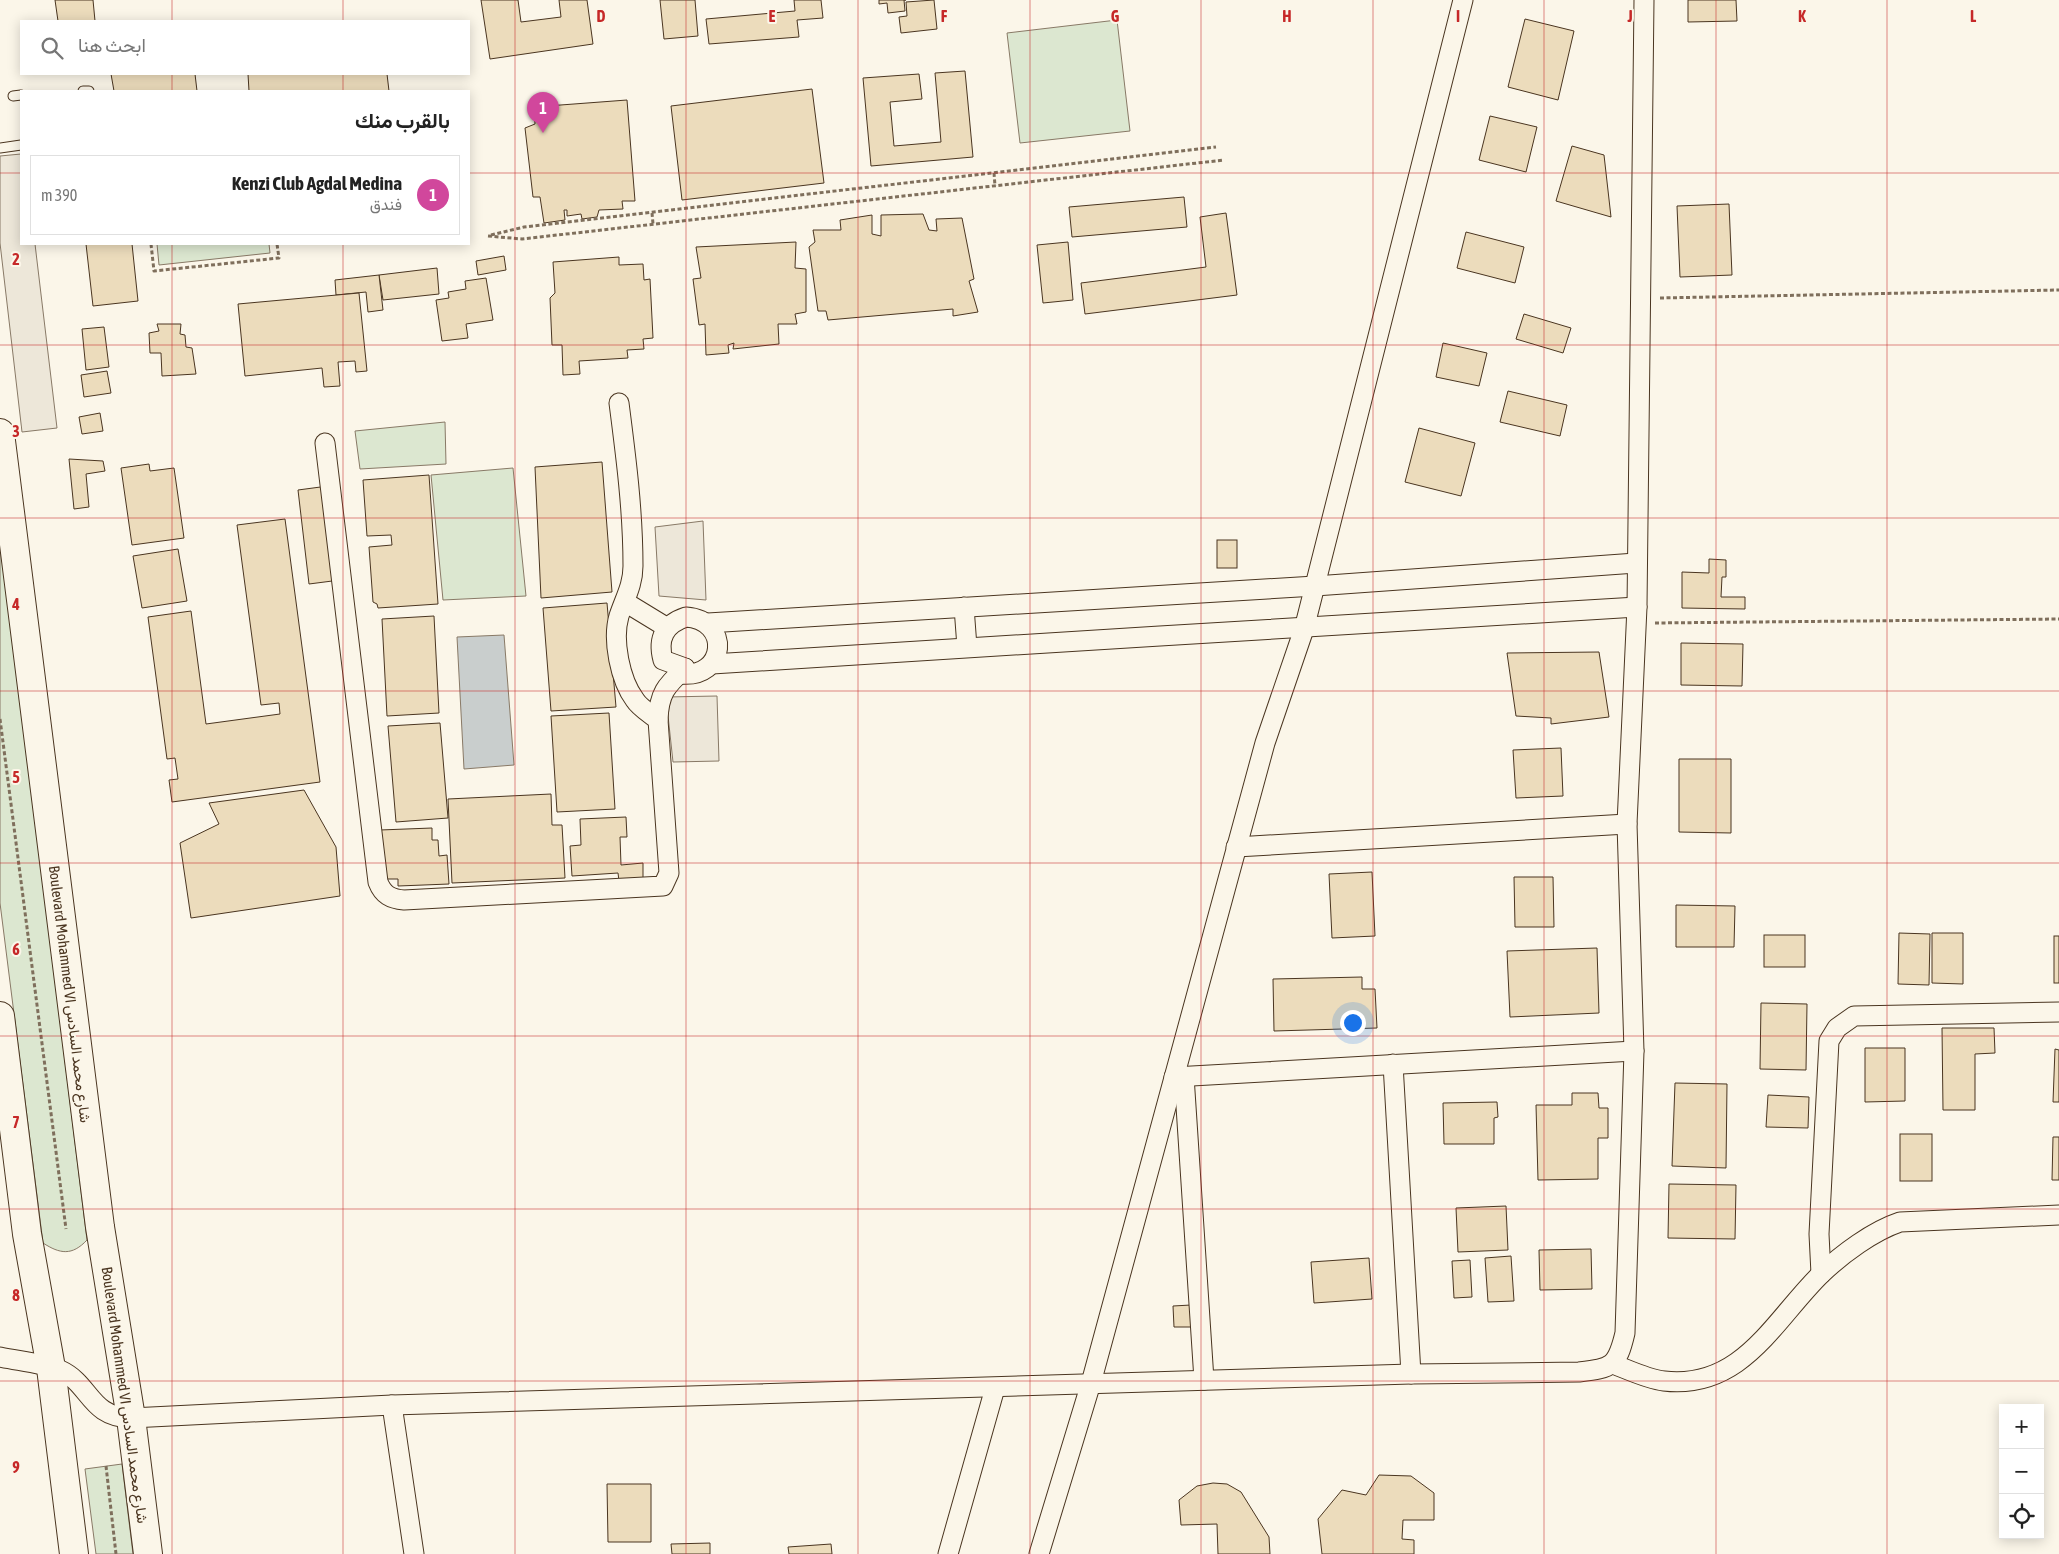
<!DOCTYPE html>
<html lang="ar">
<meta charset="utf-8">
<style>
:root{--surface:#fff;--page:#f2f2f2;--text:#222;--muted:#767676;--line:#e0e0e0;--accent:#1a73e8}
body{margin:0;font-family:"Asap Condensed",Vazirmatn,sans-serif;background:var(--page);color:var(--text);direction:rtl}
.controls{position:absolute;right:15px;bottom:15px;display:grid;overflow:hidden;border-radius:0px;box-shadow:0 2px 12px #0003}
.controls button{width:45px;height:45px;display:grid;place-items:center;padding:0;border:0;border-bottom:1px solid var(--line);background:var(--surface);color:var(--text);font:25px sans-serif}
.you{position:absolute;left:1352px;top:1022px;width:18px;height:18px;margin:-12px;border:4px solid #fff;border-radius:50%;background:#1a73e8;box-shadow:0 0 0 8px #1a73e833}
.badge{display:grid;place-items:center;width:32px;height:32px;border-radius:50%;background:var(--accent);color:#fff;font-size:16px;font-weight:700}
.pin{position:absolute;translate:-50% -41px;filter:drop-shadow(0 1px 2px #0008)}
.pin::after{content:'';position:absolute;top:26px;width:18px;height:15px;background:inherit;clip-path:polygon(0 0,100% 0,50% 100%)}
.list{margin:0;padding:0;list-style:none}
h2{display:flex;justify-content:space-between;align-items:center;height:65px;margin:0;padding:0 20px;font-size:21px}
h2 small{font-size:16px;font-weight:400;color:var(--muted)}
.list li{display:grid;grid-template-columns:32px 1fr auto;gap:15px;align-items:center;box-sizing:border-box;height:80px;margin:0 10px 10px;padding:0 10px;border:1px solid var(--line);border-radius:0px}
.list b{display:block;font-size:19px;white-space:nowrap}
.list p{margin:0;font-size:16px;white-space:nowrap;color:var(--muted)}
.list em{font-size:16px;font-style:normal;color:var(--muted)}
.icon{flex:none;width:28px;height:28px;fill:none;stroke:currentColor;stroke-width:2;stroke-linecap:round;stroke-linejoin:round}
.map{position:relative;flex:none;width:2059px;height:1554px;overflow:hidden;direction:ltr}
.search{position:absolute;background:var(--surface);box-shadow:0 2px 12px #0003;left:20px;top:20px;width:450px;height:55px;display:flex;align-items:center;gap:12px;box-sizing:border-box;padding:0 18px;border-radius:0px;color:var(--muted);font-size:19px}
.panel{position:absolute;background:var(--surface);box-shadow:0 2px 12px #0003;left:20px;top:90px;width:450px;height:155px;border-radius:0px;direction:rtl}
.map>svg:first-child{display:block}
.green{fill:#dce7d0;stroke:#887966}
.parking{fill:#ede7d9;stroke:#887966}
.water{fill:#c9cecd;stroke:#887966}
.building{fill:#ecdcbc;stroke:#4a3520}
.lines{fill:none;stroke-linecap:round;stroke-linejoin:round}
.service-casing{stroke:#4a3520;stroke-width:11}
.minor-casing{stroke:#4a3520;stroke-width:21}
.primary-casing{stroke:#4a3520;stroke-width:30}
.path{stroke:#7f6f5c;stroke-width:3;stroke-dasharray:4 2.5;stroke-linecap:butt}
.service{stroke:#fbf6e9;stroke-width:9}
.minor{stroke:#fbf6e9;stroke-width:19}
.primary{stroke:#fbf6e9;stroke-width:28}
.grid{fill:none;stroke:#c62828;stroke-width:1;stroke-opacity:0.55}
.labels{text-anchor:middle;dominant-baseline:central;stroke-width:4;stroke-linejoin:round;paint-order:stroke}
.street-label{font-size:15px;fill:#4a3520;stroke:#fbf6e9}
.grid-label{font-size:16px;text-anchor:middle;font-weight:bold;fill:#c62828;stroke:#fbf6e9;stroke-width:4;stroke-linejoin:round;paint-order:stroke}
</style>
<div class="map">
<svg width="2059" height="1554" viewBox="0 0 2059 1554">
<rect width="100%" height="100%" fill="#fbf6e9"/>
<g class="green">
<polygon points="1117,20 1130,131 1020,143 1007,33"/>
<polygon points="157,244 269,244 270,253 159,265"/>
<polygon points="445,422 446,464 360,469 355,431"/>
<polygon points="513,468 526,596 443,600 431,475"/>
<path d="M0,532L87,1240C72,1256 60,1254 43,1243L0,903Z"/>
<polygon points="122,1464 133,1554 96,1554 85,1469"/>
</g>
<g class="parking">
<polygon points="21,154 21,244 35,244 57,428 22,432 0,243 0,156"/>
<polygon points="703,521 706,600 659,596 655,527"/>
<polygon points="717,696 719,761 673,762 666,697"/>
</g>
<polygon class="water" points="504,635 514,765 464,769 457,637"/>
<g class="building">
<polygon points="55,0 93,0 95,21 58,21"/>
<polygon points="481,0 518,0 521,22 561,17 559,0 587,0 593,44 490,59"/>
<polygon points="660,0 695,0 698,36 664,39"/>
<polygon points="794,0 821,0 823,18 797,20 799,37 709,44 706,19 795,11"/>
<polygon points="879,0 906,0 904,0 905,11 888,13 887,3 879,4"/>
<polygon points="934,0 937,29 901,33 899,17 907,16 906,2"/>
<polygon points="1688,0 1736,0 1737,21 1688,22"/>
<polygon points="1525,19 1574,31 1558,100 1508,87"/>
<polygon points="965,71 973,157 871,166 863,78 919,74 922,99 890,102 894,146 941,142 935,73"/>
<polygon points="111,74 195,74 197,91 114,91"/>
<polygon points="248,74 387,74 389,91 249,91"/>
<polygon points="812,89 824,183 682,200 671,106"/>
<polygon points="627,100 635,201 622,201 623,209 599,210 597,217 582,219 581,214 567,216 567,210 564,210 565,220 544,223 540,197 533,197 525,128 535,124 534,107"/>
<polygon points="1490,116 1537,127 1526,172 1479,160"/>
<polygon points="1572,146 1604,155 1611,217 1556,201"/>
<polygon points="1184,197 1187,227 1072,237 1069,207"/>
<polygon points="1729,204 1732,275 1680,277 1677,206"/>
<polygon points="1226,213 1237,295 1085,314 1081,283 1206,267 1200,217"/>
<polygon points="923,214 929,230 937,231 936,219 962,218 974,279 969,281 978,312 953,316 953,309 828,320 826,311 818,311 809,247 815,242 813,230 841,230 840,220 872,215 872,234 881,236 881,215"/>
<polygon points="1466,232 1524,247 1515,283 1457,268"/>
<polygon points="796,242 795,268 806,269 806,312 795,314 797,324 778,324 779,344 733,349 734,343 728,345 729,353 706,355 705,324 699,325 693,279 701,278 696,247"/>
<polygon points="1068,242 1073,300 1043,303 1037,245"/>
<polygon points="86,244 132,244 138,301 93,306"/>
<polygon points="504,256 506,270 478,275 476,261"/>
<polygon points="619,257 619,265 643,264 644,280 650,279 653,338 643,339 644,349 627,350 628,358 579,361 580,374 563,375 562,345 552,345 550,298 555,293 553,262"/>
<polygon points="437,268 439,294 383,300 379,275"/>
<polygon points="379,275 383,310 368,312 366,292 336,295 335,280"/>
<polygon points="486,278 493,320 466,324 468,338 442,341 436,300 449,298 448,292 466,289 465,281"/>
<polygon points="359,293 367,371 356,372 355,361 338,362 340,386 324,387 322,368 245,376 238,304"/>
<polygon points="1524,314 1571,328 1563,353 1516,339"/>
<polygon points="157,324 181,324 180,334 185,335 186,347 192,348 196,374 162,376 161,353 150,353 149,333 159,331"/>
<polygon points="104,327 109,367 86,370 82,329"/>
<polygon points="1443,343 1487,353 1479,386 1436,377"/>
<polygon points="107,371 111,393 84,397 81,375"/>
<polygon points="1508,391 1567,405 1560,436 1500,422"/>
<polygon points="100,413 103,431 82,434 79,417"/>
<polygon points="1419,428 1475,443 1461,496 1405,482"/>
<polygon points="69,459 103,461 105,471 86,474 89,507 74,509"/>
<polygon points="602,462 612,592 541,598 535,467"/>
<polygon points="149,464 150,471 174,468 184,538 132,545 121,468"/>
<polygon points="429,475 438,604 378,608 377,604 373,602 369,547 392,545 391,535 367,536 363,480"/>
<polygon points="328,486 340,580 309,584 298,490"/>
<polygon points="285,519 320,782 172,802 169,780 178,779 175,758 167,759 148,617 191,611 206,724 280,714 279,703 261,705 237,525"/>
<rect x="1217" y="540" width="20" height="28"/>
<polygon points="178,549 187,601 142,608 133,556"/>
<polygon points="1709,559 1726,560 1726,577 1722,577 1721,597 1745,597 1745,609 1682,608 1682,572 1709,573"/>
<polygon points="607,603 616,707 551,711 543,608"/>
<polygon points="434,616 439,713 387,716 382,619"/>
<polygon points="1681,643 1743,644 1742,686 1681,685"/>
<polygon points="1599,652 1609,717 1551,724 1551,718 1516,716 1507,653"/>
<polygon points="609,713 615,809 557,812 551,716"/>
<polygon points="440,723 448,818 396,822 388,726"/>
<polygon points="1561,748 1563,796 1516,798 1513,750"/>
<polygon points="1679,759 1731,759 1731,833 1679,832"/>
<polygon points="304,790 336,847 340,896 191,918 180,843 219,824 209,803"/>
<polygon points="551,794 552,825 562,825 565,878 452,883 448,799"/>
<polygon points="626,817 627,837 620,837 621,865 643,863 643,879 619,881 618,873 572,876 570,846 581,845 580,819"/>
<polygon points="432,828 432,840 438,840 439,856 447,855 449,884 398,886 398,879 383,879 380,830"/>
<polygon points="1372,872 1375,936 1332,938 1329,874"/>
<polygon points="1514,877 1553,877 1554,927 1515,927"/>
<polygon points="1676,905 1735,906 1734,947 1676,947"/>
<polygon points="1899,933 1930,934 1929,985 1898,984"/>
<polygon points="1932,933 1963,933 1963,984 1932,983"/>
<rect x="1764" y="935" width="41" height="32"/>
<rect x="2054" y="936" width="5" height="47"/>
<polygon points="1597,948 1599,1013 1510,1017 1507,951"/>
<polygon points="1362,977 1362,989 1375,989 1377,1028 1274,1031 1273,979"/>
<polygon points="1761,1003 1807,1004 1806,1070 1760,1069"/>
<polygon points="1942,1028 1994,1028 1995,1053 1975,1054 1975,1110 1943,1110"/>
<polygon points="1865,1048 1905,1048 1905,1101 1865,1102"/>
<polygon points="2055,1049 2059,1050 2059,1102 2053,1102"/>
<polygon points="1675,1083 1727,1084 1726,1168 1672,1166"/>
<polygon points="1572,1093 1598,1093 1599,1108 1608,1108 1608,1138 1598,1138 1598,1179 1538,1180 1536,1105 1572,1105"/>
<polygon points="1768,1095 1809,1097 1808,1128 1766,1127"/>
<polygon points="1497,1102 1498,1117 1494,1118 1494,1144 1444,1144 1443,1103"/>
<rect x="1900" y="1134" width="32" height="47"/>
<polygon points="2053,1137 2059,1137 2059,1180 2052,1180"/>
<polygon points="1669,1184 1736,1185 1735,1239 1668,1238"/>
<polygon points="1506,1206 1508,1250 1458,1252 1456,1208"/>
<polygon points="1591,1249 1592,1289 1540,1290 1539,1250"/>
<polygon points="1511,1256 1514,1301 1488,1302 1485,1258"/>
<polygon points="1369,1258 1372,1299 1314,1303 1311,1262"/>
<polygon points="1470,1260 1472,1297 1454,1298 1452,1261"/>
<polygon points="1191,1305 1192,1327 1174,1327 1173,1306"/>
<polygon points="1379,1475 1411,1476 1434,1493 1434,1520 1403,1520 1402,1539 1414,1540 1414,1554 1322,1554 1318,1519 1342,1490 1366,1495"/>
<polygon points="1213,1483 1227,1484 1241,1492 1269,1537 1270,1554 1218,1554 1217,1524 1181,1525 1179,1500 1197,1486"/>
<polygon points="607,1484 651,1484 651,1542 608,1542"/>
<polygon points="710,1543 710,1554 672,1554 671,1544"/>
<polygon points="831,1544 832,1554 789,1554 788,1547"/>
</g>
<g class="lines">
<defs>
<g id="service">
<polyline points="83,91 89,91"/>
<polyline points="13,96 21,95"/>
<polyline points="0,148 21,145"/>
</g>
<g id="minor">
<path d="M619,403C626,457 633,511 633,566C633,585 625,598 619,616C612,640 620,680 635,700C640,708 651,714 658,720"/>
<path d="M325,443L378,882C383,895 391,899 404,900L663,886L669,873L658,720C659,693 666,686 685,668"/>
<polyline points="625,602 666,627"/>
<polyline points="964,607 967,647"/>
<path d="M686,617C731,620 727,679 680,674L685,668L663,660C657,638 665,624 686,617Z"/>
<polyline points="708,623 1315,586 1636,563"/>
<path d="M712,664C1020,643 1329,627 1637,607"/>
<polyline points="1236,847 1627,824"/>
<polyline points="1393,1064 1411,1374"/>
<polyline points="1184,1076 1204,1380"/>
<polyline points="1174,1077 1634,1051"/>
<polyline points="1821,1274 1819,1234 1829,1041 1837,1028 1854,1016 2059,1012"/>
<path d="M0,1357C19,1361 42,1363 60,1370C91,1384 89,1417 131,1418L392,1405L1411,1374L1579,1372C1612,1368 1617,1367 1625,1333L1634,1051L1627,824L1637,607L1644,0"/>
<path d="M1613,1364C1629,1370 1647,1379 1664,1381C1742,1390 1774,1320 1821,1274C1842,1254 1873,1231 1900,1222L2059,1215"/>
<polyline points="392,1405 414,1554"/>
<polyline points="948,1554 995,1388"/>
<polyline points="1039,1554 1091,1383 1265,743 1304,629 1463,0"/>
</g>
<g id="primary">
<polyline points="0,433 100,1227 131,1418 148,1554"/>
<polyline points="0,1016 27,1234 51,1368 74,1554"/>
</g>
</defs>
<use href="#service" class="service-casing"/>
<use href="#minor" class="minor-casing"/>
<use href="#primary" class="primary-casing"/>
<g class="path">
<polyline points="994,173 995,186"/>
<polyline points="652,213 653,224"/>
<polyline points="491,235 524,227 1216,147"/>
<polyline points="488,236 522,239 1224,160"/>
<polyline points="151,244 154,271 279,258 277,244"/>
<polyline points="1660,298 2059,290"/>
<polyline points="1655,623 2059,619"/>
<polyline points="0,719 66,1229"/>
<polyline points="106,1466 116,1554"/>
</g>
<use href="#service" class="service"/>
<use href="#minor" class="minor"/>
<use href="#primary" class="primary"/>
</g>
<path class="grid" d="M172,0V21M343,0V21M515,0V1554M686,0V1554M858,0V1554M1030,0V1554M1201,0V1554M1373,0V1554M1544,0V1554M1716,0V1554M1887,0V1554M172,74V91M343,74V91M0,173H21M469,173H2059M172,244V1554M343,244V1554M0,345H2059M0,518H2059M0,691H2059M0,863H2059M0,1036H2059M0,1209H2059M0,1381H2059"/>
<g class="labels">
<g class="street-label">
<text transform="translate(70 994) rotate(83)">Boulevard Mohammed VI شارع محمد السادس</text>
<text transform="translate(125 1395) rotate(82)">Boulevard Mohammed VI شارع محمد السادس</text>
</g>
</g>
<g class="grid-label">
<text x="601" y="22">D</text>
<text x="772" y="22">E</text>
<text x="944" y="22">F</text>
<text x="1115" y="22">G</text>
<text x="1287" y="22">H</text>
<text x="1458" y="22">I</text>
<text x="1630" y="22">J</text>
<text x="1802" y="22">K</text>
<text x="1973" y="22">L</text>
<text x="16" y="265">2</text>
<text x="16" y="437">3</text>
<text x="16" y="610">4</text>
<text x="16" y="783">5</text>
<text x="16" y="955">6</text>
<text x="16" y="1128">7</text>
<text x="16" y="1301">8</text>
<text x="16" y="1473">9</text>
</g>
</svg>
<div class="controls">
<button>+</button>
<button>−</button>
<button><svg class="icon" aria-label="locate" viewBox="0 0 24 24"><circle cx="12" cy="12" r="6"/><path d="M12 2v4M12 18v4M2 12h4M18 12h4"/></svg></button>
</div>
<div class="you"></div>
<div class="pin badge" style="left:543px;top:133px;background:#d1479c">1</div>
<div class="search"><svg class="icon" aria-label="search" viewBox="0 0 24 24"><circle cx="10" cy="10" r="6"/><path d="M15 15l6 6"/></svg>ابحث هنا</div>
<section class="panel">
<h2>بالقرب منك<small></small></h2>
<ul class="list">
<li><span class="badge" style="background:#d1479c">1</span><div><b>Kenzi Club Agdal Medina</b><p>فندق</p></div><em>390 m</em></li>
</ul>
</section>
</div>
